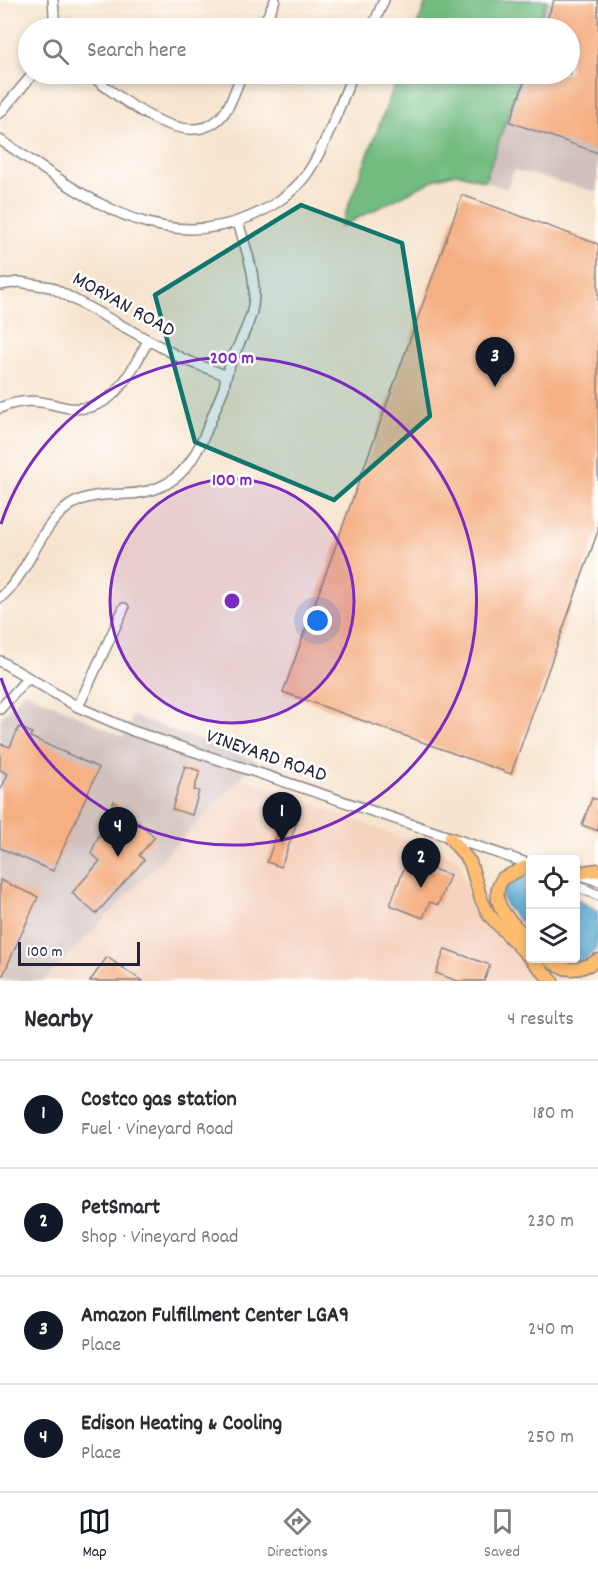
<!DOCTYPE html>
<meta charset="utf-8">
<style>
:root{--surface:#fff;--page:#f7f7f7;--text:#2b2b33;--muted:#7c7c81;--line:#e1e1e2;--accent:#111827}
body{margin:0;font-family:Dekko,sans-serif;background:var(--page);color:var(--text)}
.controls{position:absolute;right:18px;bottom:18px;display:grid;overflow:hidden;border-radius:6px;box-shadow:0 3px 9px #0003}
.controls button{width:54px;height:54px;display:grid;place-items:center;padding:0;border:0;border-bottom:2px solid var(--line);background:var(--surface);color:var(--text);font:30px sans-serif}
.scale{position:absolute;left:18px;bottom:15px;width:122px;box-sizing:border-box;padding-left:6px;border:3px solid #22223b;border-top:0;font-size:16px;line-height:21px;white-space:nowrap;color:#22223b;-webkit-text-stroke:4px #fff;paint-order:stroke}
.you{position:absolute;left:318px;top:621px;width:21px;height:21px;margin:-15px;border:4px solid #fff;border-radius:50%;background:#1a73e8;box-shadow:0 0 0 9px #1a73e833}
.badge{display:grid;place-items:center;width:39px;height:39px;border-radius:50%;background:var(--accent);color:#fff;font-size:20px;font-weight:700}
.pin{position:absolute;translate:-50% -50px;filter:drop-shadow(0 2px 3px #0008)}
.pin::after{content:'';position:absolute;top:32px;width:21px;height:18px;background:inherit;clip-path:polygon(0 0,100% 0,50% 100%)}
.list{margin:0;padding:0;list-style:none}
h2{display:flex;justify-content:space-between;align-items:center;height:78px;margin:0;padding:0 24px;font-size:26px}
h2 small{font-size:20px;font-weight:400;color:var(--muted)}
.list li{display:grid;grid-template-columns:39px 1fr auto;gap:18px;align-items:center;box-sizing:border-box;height:108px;padding:0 24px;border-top:2px solid var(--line)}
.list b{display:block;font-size:22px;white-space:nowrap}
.list p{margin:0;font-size:20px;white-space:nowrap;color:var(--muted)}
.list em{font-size:20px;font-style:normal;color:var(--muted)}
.icon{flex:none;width:33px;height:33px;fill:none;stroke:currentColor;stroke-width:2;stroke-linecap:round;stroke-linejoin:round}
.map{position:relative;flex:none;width:598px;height:981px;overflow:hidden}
.search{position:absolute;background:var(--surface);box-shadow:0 3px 9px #0003;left:18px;right:18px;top:18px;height:66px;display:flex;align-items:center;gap:15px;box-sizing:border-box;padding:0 21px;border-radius:33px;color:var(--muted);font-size:22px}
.sheet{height:510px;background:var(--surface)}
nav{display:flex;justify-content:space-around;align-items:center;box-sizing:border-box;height:84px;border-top:2px solid var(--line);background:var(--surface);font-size:16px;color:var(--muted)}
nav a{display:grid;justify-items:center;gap:3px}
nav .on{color:var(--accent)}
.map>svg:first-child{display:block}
.built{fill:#f4d3c0}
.industrial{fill:#d0c0bc}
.forest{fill:#73bc81;stroke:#4a6f5e;stroke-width:1.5}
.water{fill:#52a5cd;stroke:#3a6484;stroke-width:1.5}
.building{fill:#f5af82}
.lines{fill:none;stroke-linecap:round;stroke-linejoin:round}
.minor-casing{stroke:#8c8384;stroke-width:12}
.major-casing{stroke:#8c8384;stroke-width:15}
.minor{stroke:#fff;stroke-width:9}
.major{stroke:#fdbc70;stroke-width:12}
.marked{fill:#0f766e;fill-opacity:0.2;stroke:#0f766e;stroke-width:4.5;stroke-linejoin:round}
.ring{fill:none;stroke:#7b2cbf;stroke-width:3}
.labels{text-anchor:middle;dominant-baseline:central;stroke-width:5;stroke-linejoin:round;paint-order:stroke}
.street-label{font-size:21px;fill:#22223b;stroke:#fff}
.centre{fill:#7b2cbf;stroke:#fff;stroke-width:3}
.ring-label{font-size:18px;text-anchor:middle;font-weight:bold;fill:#7b2cbf;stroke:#fff;stroke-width:5;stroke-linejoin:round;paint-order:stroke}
</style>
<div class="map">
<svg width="598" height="981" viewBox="0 0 598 981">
<rect width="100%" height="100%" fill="#fff"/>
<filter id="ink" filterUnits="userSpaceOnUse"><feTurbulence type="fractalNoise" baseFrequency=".0167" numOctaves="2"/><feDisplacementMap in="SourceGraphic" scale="12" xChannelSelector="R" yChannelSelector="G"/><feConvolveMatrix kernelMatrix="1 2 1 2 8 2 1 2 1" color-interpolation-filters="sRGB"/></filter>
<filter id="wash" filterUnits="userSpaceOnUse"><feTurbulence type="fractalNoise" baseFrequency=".008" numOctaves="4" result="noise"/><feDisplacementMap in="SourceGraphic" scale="24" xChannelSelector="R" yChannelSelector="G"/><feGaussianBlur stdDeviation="1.35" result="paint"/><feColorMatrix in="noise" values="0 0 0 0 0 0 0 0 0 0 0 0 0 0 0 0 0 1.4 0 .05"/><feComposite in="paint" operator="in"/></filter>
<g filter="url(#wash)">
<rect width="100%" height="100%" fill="#f7e4ce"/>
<polygon class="built" points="241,777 458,859 474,909 568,981 44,981"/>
<g class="industrial">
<polygon points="547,0 598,0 598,192 514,170 507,189 485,181 522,74 570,74 570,28 537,28"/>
<polygon points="25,691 123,737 133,716 257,761 44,981 0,981 0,719"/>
</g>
<g class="forest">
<polygon points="427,0 547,0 537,28 416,28"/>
<polygon points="399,74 522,74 485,181 456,173 438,178 340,227"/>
</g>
<g class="water">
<polygon points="518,877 530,879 530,932 507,907 502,895 507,884"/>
<path d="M576,899L598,911L596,949C584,963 573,967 556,959L576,958Z"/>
</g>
<g id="blocks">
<g class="building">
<polygon points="554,0 598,0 598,153 510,122 527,74 570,74 570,28 544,28"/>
<polygon points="462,195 598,244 598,531 511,774 283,692"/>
<polygon points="19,727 32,733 30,737 99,768 53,871 0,848 0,791 8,774 0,770 0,746 1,744 10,747"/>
<polygon points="185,766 200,771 194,790 199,791 192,815 172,809"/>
<polygon points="592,798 598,800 598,831 582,825"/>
<polygon points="114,801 155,837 139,855 144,860 96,914 72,893 100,861 91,853"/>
<polygon points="283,817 297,822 281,867 267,862"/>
<polygon points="407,860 450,875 438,905 430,902 423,918 390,905"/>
<polygon points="0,880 38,897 3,975 0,974"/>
<polygon points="445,949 490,965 484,981 457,981 436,973"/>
<polygon points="107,957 142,981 90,981"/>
</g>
</g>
</g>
<g filter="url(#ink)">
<use href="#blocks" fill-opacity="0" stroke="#8c8384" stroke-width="1.5"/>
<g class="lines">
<defs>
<g id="minor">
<polyline points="53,0 55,28"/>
<polyline points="262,28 275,0"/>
<polyline points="372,28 384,0"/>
<path d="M89,74C117,96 180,148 215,122C230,112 235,89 242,74"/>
<polyline points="0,113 33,74"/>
<path d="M0,140C77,189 152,257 249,217C274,207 299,189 312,166C329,138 340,104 353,74"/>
<polyline points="0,285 19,282 51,287 183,359 225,375"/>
<path d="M0,408C21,399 37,400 59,406C111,419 127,378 148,341"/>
<path d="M0,598C30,572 38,528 69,506C86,494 106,495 126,494C193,492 201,440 224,388C227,363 242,342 250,318C261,286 247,253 238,222"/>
<polyline points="0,661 78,707 133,731 530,864"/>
<polyline points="78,707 124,608"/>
<polyline points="0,709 27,679"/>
<polyline points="578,874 598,881"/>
<polyline points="576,886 598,895"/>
</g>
<g id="major">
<polyline points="450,838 470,862 481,899 489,915 552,981"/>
<path d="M530,865L503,878C485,904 514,923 530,941"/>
<polyline points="576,873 598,870"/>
<path d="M547,958C564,974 580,971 598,960"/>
</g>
</defs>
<use href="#minor" class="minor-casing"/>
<use href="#major" class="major-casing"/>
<use href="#minor" class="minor"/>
<use href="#major" class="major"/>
</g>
</g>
<path class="marked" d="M301,205L402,243L430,416L334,500L195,442L155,295Z"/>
<circle cx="232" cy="601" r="122" fill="#7b2cbf" fill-opacity=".12"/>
<g class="ring">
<circle cx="232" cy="601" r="122"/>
<path d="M1 524A244 244 0 1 1 1 678"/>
</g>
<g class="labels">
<g class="street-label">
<text transform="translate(123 306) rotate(29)">MORYAN ROAD</text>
<text transform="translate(266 757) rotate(19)">VINEYARD ROAD</text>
</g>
</g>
<circle cx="232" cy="601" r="9" class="centre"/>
<g class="ring-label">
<text x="232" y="363">200 m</text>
<text x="232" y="485">100 m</text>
</g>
</svg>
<div class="controls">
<button><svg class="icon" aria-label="locate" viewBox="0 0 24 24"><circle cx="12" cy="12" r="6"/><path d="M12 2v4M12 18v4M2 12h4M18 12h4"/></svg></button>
<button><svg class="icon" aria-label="layers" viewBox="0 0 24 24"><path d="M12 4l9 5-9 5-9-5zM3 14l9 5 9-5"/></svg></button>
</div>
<div class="scale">100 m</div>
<div class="you"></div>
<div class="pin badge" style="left:282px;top:842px">1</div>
<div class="pin badge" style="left:421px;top:888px">2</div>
<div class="pin badge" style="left:495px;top:387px">3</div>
<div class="pin badge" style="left:118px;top:857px">4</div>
<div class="search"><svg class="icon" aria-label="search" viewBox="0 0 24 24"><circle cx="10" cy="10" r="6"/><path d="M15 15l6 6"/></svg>Search here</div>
</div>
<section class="sheet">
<h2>Nearby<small>4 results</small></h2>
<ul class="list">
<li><span class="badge">1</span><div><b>Costco gas station</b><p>Fuel · Vineyard Road</p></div><em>180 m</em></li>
<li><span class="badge">2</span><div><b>PetSmart</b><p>Shop · Vineyard Road</p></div><em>230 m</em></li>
<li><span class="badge">3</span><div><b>Amazon Fulfillment Center LGA9</b><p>Place</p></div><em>240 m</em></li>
<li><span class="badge">4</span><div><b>Edison Heating &amp; Cooling</b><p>Place</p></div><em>250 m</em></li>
</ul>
</section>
<nav>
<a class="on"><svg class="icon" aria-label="map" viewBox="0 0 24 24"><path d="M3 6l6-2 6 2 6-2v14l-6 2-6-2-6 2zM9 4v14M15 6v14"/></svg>Map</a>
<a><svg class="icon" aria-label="directions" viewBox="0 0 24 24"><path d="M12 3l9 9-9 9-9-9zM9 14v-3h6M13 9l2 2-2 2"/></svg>Directions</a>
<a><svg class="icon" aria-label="saved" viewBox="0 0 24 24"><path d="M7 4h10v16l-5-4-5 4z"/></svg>Saved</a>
</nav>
